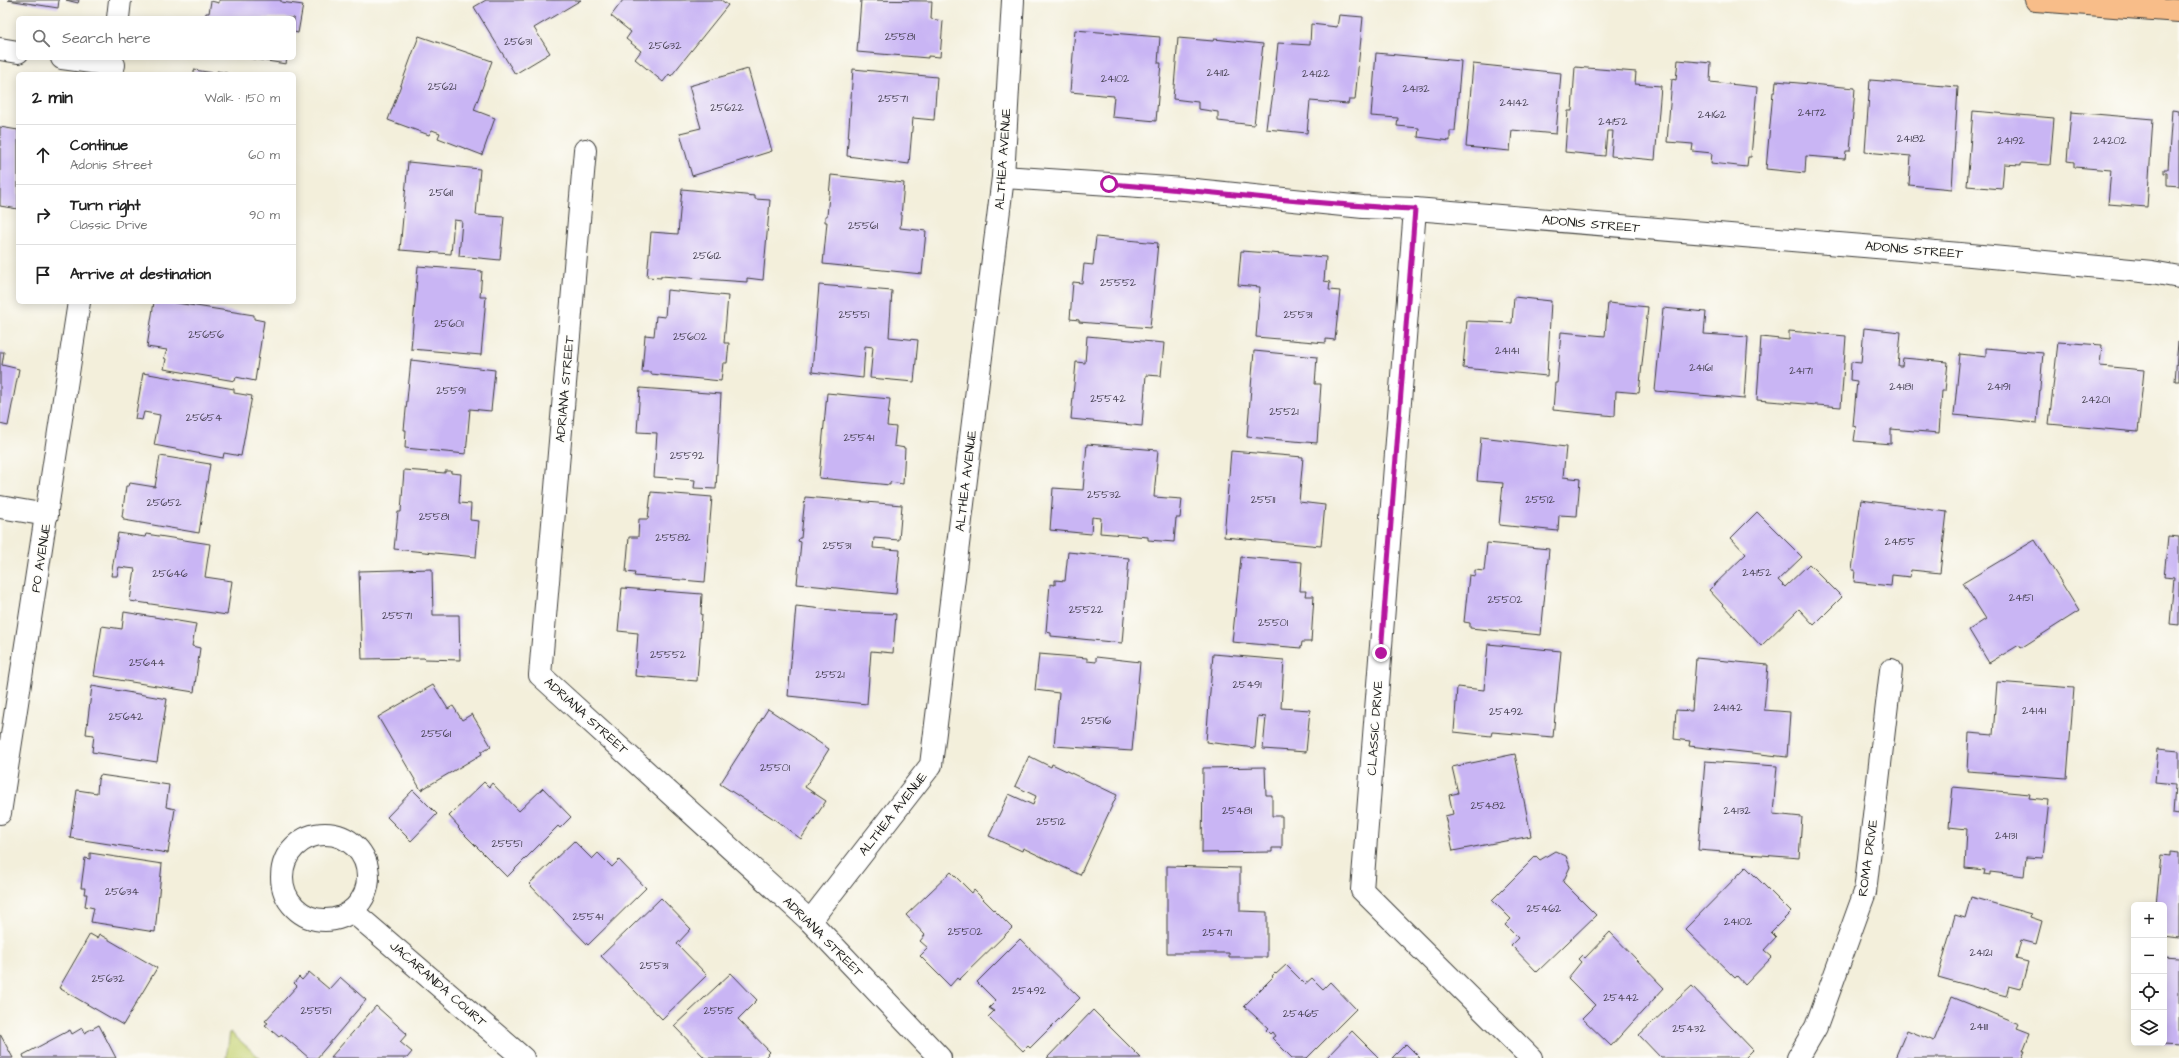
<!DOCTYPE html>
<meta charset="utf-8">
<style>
:root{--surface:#fff;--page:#f6f6f6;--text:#222;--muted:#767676;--line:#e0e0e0}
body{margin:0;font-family:"Architects Daughter",sans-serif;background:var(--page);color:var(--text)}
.controls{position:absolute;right:12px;bottom:12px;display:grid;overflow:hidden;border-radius:6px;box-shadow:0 2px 10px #0003}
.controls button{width:36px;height:36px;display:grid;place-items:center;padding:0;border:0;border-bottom:1px solid var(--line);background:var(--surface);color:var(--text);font:20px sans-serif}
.stop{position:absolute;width:12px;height:12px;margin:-9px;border:3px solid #b5179e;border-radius:50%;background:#fff}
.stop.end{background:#b5179e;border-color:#fff;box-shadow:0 1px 4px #0008}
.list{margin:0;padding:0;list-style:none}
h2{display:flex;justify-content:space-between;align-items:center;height:52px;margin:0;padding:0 16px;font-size:17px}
h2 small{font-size:13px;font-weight:400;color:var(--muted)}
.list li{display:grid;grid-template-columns:26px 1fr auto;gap:12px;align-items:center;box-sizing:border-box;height:60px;padding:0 16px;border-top:1px solid var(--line)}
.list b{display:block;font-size:15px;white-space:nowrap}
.list p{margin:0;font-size:13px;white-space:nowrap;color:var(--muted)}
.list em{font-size:13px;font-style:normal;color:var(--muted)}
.icon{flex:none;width:22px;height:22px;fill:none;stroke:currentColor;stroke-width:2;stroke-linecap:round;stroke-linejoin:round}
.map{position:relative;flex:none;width:2179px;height:1058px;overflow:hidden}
.search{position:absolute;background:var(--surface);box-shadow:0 2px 10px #0003;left:16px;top:16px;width:280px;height:44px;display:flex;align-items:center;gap:10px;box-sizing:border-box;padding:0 14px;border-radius:6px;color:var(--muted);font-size:15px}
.panel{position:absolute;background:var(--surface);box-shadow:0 2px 10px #0003;left:16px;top:72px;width:280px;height:232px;border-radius:6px}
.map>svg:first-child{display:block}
.green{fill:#c6d374;stroke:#717848}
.building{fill:#c9b5f4}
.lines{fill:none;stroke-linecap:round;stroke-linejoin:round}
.minor-casing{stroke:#3c3c39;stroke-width:24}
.primary-casing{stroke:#3c3c39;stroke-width:24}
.minor{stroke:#fff;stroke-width:22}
.primary{stroke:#f8bd89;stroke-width:22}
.route{stroke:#b5179e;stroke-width:5}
.labels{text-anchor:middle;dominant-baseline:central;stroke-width:3;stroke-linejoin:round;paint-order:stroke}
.number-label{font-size:11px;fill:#474252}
.street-label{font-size:13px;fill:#1c1c1c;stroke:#fdfcf7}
</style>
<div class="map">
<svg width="2179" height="1058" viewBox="0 0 2179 1058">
<rect width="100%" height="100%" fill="#fdfcf7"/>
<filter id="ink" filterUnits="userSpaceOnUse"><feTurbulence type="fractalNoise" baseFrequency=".025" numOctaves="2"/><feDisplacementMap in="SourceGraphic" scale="8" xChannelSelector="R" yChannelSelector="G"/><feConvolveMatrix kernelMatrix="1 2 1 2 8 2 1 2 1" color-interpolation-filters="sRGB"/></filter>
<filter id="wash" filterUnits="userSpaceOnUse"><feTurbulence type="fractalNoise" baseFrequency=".012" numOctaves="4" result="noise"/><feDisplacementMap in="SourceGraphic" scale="16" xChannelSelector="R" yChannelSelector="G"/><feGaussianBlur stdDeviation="0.9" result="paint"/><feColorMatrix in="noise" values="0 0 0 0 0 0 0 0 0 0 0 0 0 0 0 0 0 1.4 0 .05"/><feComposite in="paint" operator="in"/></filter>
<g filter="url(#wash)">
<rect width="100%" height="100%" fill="#f3efdb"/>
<polygon class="green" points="230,1032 260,1058 226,1058"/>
<g id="blocks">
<g class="building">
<polygon points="8,0 59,0 58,8"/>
<polygon points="66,0 79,0 78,3"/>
<polygon points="219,0 281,0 281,2 303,5 298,33 294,32 294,18 205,18 206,13 209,13 211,1 219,3"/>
<polygon points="486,0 581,0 534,28 550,53 515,74 474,7"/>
<polygon points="623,0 721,0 728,5 671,76 669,74 663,82 635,59 641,51 626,39 631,32 611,16"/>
<polygon points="861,0 932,1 931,19 943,21 940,57 928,56 928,58 857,52"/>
<polygon points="1339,15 1363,17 1355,100 1349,100 1348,104 1310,101 1307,133 1266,129 1268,113 1270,113 1273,93 1278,43 1310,45 1311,24 1337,27"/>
<polygon points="1075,30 1160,37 1158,63 1161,63 1156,121 1112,117 1114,96 1070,92"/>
<polygon points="419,36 492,61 474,110 495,118 482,155 438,138 440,133 432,130 429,135 388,120"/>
<polygon points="1178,38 1213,41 1214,39 1263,44 1254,125 1218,121 1218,112 1198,109 1198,102 1173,99"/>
<polygon points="1376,53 1461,61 1455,131 1450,131 1450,141 1418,137 1419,128 1397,126 1398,118 1371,116"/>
<polygon points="248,58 287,58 286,64"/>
<polygon points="1678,60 1711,63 1710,82 1757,87 1751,157 1748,157 1747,167 1711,163 1712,153 1692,151 1693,144 1667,142 1672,79 1676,80"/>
<polygon points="1473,64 1561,73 1556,134 1512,130 1510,151 1466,147"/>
<polygon points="1575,67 1636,72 1635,84 1661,86 1655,160 1611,156 1613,131 1607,131 1605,156 1565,152 1568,111 1572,111"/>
<polygon points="748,69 772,151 692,176 680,133 701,128 689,86"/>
<polygon points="853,69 937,77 934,120 913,118 909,164 847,156"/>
<polygon points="194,70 214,73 214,74 194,74"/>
<polygon points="217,71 227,73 227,74 217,74"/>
<polygon points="1870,80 1958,87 1952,189 1909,185 1911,156 1865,152"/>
<polygon points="1776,81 1855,88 1850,151 1846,151 1845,159 1806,156 1805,173 1766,169 1773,92 1775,92"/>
<polygon points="2172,110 2179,111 2179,186 2167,185 2167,173 2164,173 2164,169 2168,169"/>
<polygon points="1973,111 2054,118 2050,165 2021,163 2021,165 2004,164 2002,189 1967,186"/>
<polygon points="2071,112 2153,119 2147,207 2108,204 2111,170 2074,167 2074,162 2067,161"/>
<polygon points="0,127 18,130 18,209 0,206"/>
<polygon points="408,162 480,169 476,215 504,217 500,260 459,256 462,221 454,220 451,254 400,250"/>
<polygon points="831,175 904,183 900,228 926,231 922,274 823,264 827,222 825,222 825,216 827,216"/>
<polygon points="682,189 755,196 755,199 770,200 763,280 747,278 747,282 661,276 661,278 647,277 651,232 678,234"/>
<polygon points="1096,237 1158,243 1150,328 1079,322 1079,320 1070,319 1073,282 1082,283 1084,264 1093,265"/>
<polygon points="1241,251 1326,257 1324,281 1330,282 1329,290 1340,291 1335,340 1326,339 1326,343 1256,337 1260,287 1238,285"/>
<polygon points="418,266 482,271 480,297 486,297 481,355 411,349"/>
<polygon points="819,285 892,291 889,337 918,340 914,382 870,378 873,347 865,346 863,378 812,372"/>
<polygon points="667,290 728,296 724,343 729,343 727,363 723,363 721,381 651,374 651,372 642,372 645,335 654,336 656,316 665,317"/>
<polygon points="1514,297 1551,301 1547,376 1463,368 1467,321 1512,323"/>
<polygon points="154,302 170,302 254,315 254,319 264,321 255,381 236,377 235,381 164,369 166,359 164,358 167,350 147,347"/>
<polygon points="1608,303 1648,307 1639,393 1616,391 1615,416 1553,410 1555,383 1557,383 1561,332 1605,336"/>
<polygon points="1663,308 1706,312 1704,334 1748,337 1744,399 1655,391"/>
<polygon points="1864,328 1901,332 1898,366 1902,366 1903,358 1948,362 1945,391 1942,391 1939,433 1891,429 1891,444 1854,441 1856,427 1853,426 1857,381 1850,380 1851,362 1861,363"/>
<polygon points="1789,331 1846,336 1841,407 1757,400 1761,337 1789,340"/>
<polygon points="1087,336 1164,343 1161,376 1146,375 1142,426 1071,419 1076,362 1085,363"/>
<polygon points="2058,342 2102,345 2100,366 2144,370 2138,432 2049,424"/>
<polygon points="2178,342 2179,342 2179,381 2175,381"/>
<polygon points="1986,348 2043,353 2037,423 1954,415 1960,354 1986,357"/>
<polygon points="1254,351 1317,357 1315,384 1321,384 1317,443 1247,437"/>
<polygon points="0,352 4,352 2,365 19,369 8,426 0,424"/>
<polygon points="411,360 495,370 491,411 470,409 466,454 405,448 406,430 404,430"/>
<polygon points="143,373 234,389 234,393 252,396 241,456 224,453 223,458 154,445 160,415 144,412 142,420 135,419"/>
<polygon points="640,388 721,394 716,489 694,488 695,480 654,477 657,433 637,432"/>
<polygon points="827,393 890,399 887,426 896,427 894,446 905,448 903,484 890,482 890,485 819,478"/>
<polygon points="1481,437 1566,447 1563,477 1580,479 1577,516 1559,515 1558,531 1499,525 1503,483 1477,481"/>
<polygon points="1087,444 1158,450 1154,497 1182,499 1180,518 1176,518 1174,542 1148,540 1148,537 1100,533 1101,518 1092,517 1091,534 1050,530 1053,488 1083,490"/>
<polygon points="1231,451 1303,457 1299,502 1325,505 1321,546 1224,537"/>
<polygon points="160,456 210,464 199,533 124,520 124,518 122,517 126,486 129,486 130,483 155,487"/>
<polygon points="404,470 445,473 445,471 451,471 451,473 461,474 459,503 471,504 470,520 479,521 476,557 394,549 398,512 401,512"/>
<polygon points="651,492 712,497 705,582 634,576 635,573 626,572 629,537 638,537 639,519 648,519"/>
<polygon points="805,497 902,505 899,540 874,538 873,548 900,550 896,594 797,584 801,542 798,541 799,538 801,538"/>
<polygon points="1861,500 1947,512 1940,573 1911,570 1910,577 1892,575 1891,586 1854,582 1855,570 1852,570"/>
<polygon points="1757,512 1802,557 1778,580 1785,587 1809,564 1842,597 1814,625 1799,609 1761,646 1709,590 1746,554 1731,538"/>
<polygon points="118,533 145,537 146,534 210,544 205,577 232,581 227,615 130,601 135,569 119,567 117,576 111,576"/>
<polygon points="2168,536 2179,537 2179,625 2170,624 2174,578 2164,577"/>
<polygon points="2035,540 2079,611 2021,648 2019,645 1989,663 1969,630 1986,619 1963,583"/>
<polygon points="1487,543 1549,549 1541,635 1470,628 1470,623 1464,622 1469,575 1475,576 1475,570 1484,571"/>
<polygon points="1068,552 1129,558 1122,643 1051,636 1051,633 1046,632 1050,584 1055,585 1055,580 1065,581"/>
<polygon points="1241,557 1302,562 1300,591 1306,591 1305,596 1314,596 1311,642 1302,642 1301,648 1232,642"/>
<polygon points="432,569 433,615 459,615 460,660 425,659 424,658 362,659 359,571"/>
<polygon points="622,588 702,594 701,614 702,614 697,681 635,676 638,633 618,631"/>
<polygon points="796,606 850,612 896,614 893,653 871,651 867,704 788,696"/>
<polygon points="124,612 196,624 192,646 200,648 194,692 94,676 102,626 122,629"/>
<polygon points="1488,644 1561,651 1553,737 1492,732 1491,736 1454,732 1457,687 1484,690"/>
<polygon points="1039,654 1087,658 1087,661 1096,662 1096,657 1140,662 1132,751 1054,746 1059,693 1035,690"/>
<polygon points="1213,654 1284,660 1281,708 1310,710 1306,752 1263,749 1266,717 1258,716 1255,748 1206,742"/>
<polygon points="1696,658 1768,665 1764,710 1790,712 1787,757 1689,746 1690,741 1674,739 1676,710 1692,711"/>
<polygon points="1997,682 2074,688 2067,778 1967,771 1969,733 1993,735"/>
<polygon points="433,685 448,709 453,706 462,720 472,714 491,746 481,752 482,754 421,790 378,717"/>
<polygon points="92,686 167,699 157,762 92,752 94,735 86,734"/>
<polygon points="768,709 829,749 805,787 826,801 801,839 774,819 720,784"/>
<polygon points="2158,749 2179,751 2179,815 2173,814 2175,784 2155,782"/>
<polygon points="1515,754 1531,836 1453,851 1445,816 1453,814 1449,795 1458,793 1452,767"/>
<polygon points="1029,756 1051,767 1052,764 1117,795 1080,875 1023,848 1022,851 989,836 1009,794 1033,805 1036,796 1015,786"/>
<polygon points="1705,761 1777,766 1773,814 1802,817 1799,858 1698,850"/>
<polygon points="1265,767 1266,795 1272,795 1272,816 1282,816 1282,848 1272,848 1272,852 1202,853 1203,768"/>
<polygon points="100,775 169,785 166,807 175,809 168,853 70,838 77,790 97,793 98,780"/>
<polygon points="484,782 489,787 492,783 519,811 543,788 571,817 560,828 558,826 507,877 458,828 459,827 449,816"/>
<polygon points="1953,787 2030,794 2029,798 2049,800 2043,858 2026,857 2024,876 1990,872 1990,875 1984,874 1985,870 1965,868 1967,829 1949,827"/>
<polygon points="413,790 437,814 411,841 387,817"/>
<polygon points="574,841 592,859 598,853 612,867 619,860 646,888 588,945 529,884"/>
<polygon points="1555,851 1566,856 1570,867 1563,882 1596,915 1537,972 1511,945 1518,938 1505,925 1511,919 1492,900 1536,856 1540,860"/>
<polygon points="2170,852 2179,853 2179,938 2164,936 2164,905 2156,905 2161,855 2170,856"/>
<polygon points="90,853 162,864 155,932 91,922 94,908 85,906 87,894 84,894 85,888 81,888 85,858 90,859"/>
<polygon points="1167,866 1240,868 1240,911 1267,912 1267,957 1229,957 1229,953 1167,953"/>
<polygon points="1746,867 1791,912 1771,932 1776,937 1764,950 1772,957 1745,985 1737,976 1735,978 1685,929"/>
<polygon points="951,872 972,893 974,890 1012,928 959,980 957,978 950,986 920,956 928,948 920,941 925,935 906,915"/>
<polygon points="1971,897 2031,914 2030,917 2042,921 2036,944 2021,940 2016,959 2028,962 2021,989 2009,986 2006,996 1938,977 1955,915 1965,918"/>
<polygon points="661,898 691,929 677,944 707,975 662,1019 601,956"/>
<polygon points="1610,932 1664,988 1611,1046 1582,1018 1595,1005 1568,978 1581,962 1578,959 1582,955 1585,958"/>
<polygon points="90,934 97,938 99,934 157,968 123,1025 59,988"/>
<polygon points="1020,939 1080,998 1030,1048 1028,1046 1023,1051 988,1017 994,1011 989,1008 996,1001 977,982"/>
<polygon points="2164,957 2179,958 2179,1045 2164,1044"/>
<polygon points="1286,965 1305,984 1312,978 1323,989 1330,982 1356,1009 1307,1058 1292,1058 1272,1038 1275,1036 1272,1032 1270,1034 1266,1030 1268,1028 1244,1006 1273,977 1272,976 1275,973 1276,974"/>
<polygon points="309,972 329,989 340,977 366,1000 317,1058 309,1058 281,1034 279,1037 265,1025 268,1023 265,1021 297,986 294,983 299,977 302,980"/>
<polygon points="731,973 757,1000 738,1019 770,1052 764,1058 705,1058 674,1026"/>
<polygon points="1692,986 1753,1050 1745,1058 1661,1058 1639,1035"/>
<polygon points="1952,997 2019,1024 2017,1028 2030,1033 2023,1051 2025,1051 2022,1058 1895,1058 1907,1030 1934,1041"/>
<polygon points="376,1006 407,1034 400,1042 412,1052 407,1058 330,1058"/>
<polygon points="1093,1010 1141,1058 1047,1058"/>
<polygon points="99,1025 116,1058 24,1058 23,1055 70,1030 72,1034 82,1028 84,1033"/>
<polygon points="1352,1031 1379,1058 1326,1058"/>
<polygon points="0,1034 13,1058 0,1058"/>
<polygon points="1406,1044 1420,1058 1392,1058"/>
</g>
</g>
</g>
<g filter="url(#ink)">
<use href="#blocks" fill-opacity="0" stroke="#3c3c39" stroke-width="1"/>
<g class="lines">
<defs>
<g id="minor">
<polyline points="118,18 120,0"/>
<polyline points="0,49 18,52"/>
<polyline points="62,58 114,65"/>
<polyline points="585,150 540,675 810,921 940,1058"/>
<polyline points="1003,177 1185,189 1363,207 1415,209 1960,254 2152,272 2179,277"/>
<polyline points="1415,209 1362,890 1531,1058"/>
<polyline points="0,507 47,515"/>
<polyline points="0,813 79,302"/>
<circle cx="325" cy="877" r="43"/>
<polyline points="352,911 523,1058"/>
<polyline points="810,921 931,765 1003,177 1013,0"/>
<polyline points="1798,1058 1816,1027 1865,892 1891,670"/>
</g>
<polyline id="primary" points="2036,0 2179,11"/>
</defs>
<use href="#minor" class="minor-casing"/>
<use href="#primary" class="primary-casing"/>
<use href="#minor" class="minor"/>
<use href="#primary" class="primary"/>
</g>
</g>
<g class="lines" filter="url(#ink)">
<path class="route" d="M1109,184C1211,191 1313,205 1415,209L1381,653"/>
</g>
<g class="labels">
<g class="number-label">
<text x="900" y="36">25581</text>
<text x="518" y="41">25631</text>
<text x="665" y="45">25632</text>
<text x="1218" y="72">24112</text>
<text x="1316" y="73">24122</text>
<text x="1115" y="78">24102</text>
<text x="442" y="86">25621</text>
<text x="1416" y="88">24132</text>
<text x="893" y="98">25571</text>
<text x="1514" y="102">24142</text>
<text x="727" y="107">25622</text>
<text x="1812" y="112">24172</text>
<text x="1712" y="114">24162</text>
<text x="1613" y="121">24152</text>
<text x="1911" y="138">24182</text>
<text x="2011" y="140">24192</text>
<text x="2110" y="140">24202</text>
<text x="441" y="192">25611</text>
<text x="863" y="225">25561</text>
<text x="707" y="255">25612</text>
<text x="1118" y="282">25552</text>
<text x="854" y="314">25551</text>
<text x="1298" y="314">25531</text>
<text x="449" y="323">25601</text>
<text x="206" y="334">25656</text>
<text x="690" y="336">25602</text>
<text x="1507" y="350">24141</text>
<text x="1701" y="367">24161</text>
<text x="1801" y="370">24171</text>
<text x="1901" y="386">24181</text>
<text x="1999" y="386">24191</text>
<text x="451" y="390">25591</text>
<text x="1108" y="398">25542</text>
<text x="2096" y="399">24201</text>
<text x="1284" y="411">25521</text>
<text x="204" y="417">25654</text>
<text x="859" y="437">25541</text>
<text x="687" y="455">25592</text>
<text x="1104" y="494">25532</text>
<text x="1263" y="499">25511</text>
<text x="1540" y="499">25512</text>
<text x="164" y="502">25652</text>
<text x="434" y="516">25581</text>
<text x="673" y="537">25582</text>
<text x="1900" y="541">24155</text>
<text x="837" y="545">25531</text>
<text x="1757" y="572">24152</text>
<text x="170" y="573">25646</text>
<text x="2021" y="597">24151</text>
<text x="1505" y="599">25502</text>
<text x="1086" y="609">25522</text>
<text x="397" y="615">25571</text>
<text x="1273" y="622">25501</text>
<text x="668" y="654">25552</text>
<text x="147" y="662">25644</text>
<text x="830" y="674">25521</text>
<text x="1247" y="684">25491</text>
<text x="1728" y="707">24142</text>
<text x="2034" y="710">24141</text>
<text x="1506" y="711">25492</text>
<text x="126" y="716">25642</text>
<text x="1096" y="720">25516</text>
<text x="436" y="733">25561</text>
<text x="775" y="767">25501</text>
<text x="1488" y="805">25482</text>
<text x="1237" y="810">25481</text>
<text x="1737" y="810">24132</text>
<text x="1051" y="821">25512</text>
<text x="2006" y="835">24131</text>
<text x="507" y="843">25551</text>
<text x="122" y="891">25634</text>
<text x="1544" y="908">25462</text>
<text x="588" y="916">25541</text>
<text x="1738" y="921">24102</text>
<text x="965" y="931">25502</text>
<text x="1217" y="932">25471</text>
<text x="1981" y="952">24121</text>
<text x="654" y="965">25531</text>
<text x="108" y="978">25632</text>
<text x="1029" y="990">25492</text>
<text x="1621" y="997">25442</text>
<text x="316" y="1010">25551</text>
<text x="719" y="1010">25515</text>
<text x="1301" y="1013">25465</text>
<text x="1979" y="1026">24111</text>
<text x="1689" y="1028">25432</text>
</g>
<g class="street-label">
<text transform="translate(1003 159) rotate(-86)">ALTHEA AVENUE</text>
<text transform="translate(1591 224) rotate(5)">ADONIS STREET</text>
<text transform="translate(1914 250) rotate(5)">ADONIS STREET</text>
<text transform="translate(565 389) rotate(-85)">ADRIANA STREET</text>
<text transform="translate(966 481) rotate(-83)">ALTHEA AVENUE</text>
<text transform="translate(41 558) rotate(-81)">PO AVENUE</text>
<text transform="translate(586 716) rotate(42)">ADRIANA STREET</text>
<text transform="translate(1375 728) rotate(-86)">CLASSIC DRIVE</text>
<text transform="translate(893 814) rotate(-52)">ALTHEA AVENUE</text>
<text transform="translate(1868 858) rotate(-82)">ROMA DRIVE</text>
<text transform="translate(823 937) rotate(45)">ADRIANA STREET</text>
<text transform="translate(438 984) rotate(41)">JACARANDA COURT</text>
</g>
</g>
</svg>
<div class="controls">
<button>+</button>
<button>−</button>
<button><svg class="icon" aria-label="locate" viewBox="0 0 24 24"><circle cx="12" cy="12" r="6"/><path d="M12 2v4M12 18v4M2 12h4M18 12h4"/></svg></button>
<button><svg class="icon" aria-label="layers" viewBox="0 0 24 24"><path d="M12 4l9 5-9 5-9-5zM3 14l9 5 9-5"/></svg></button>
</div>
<div class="stop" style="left:1109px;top:184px"></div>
<div class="stop end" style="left:1381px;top:653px"></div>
<div class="search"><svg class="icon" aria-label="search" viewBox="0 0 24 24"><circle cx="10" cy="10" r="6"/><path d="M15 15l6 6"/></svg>Search here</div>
<section class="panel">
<h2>2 min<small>Walk · 150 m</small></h2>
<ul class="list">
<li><svg class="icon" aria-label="ahead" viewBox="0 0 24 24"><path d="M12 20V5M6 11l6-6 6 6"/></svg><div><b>Continue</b><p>Adonis Street</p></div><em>60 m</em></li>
<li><svg class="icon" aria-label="right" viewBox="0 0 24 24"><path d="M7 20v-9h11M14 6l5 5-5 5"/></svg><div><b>Turn right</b><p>Classic Drive</p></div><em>90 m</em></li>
<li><svg class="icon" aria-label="arrive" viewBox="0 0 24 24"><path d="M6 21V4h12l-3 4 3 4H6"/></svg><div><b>Arrive at destination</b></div></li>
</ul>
</section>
</div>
